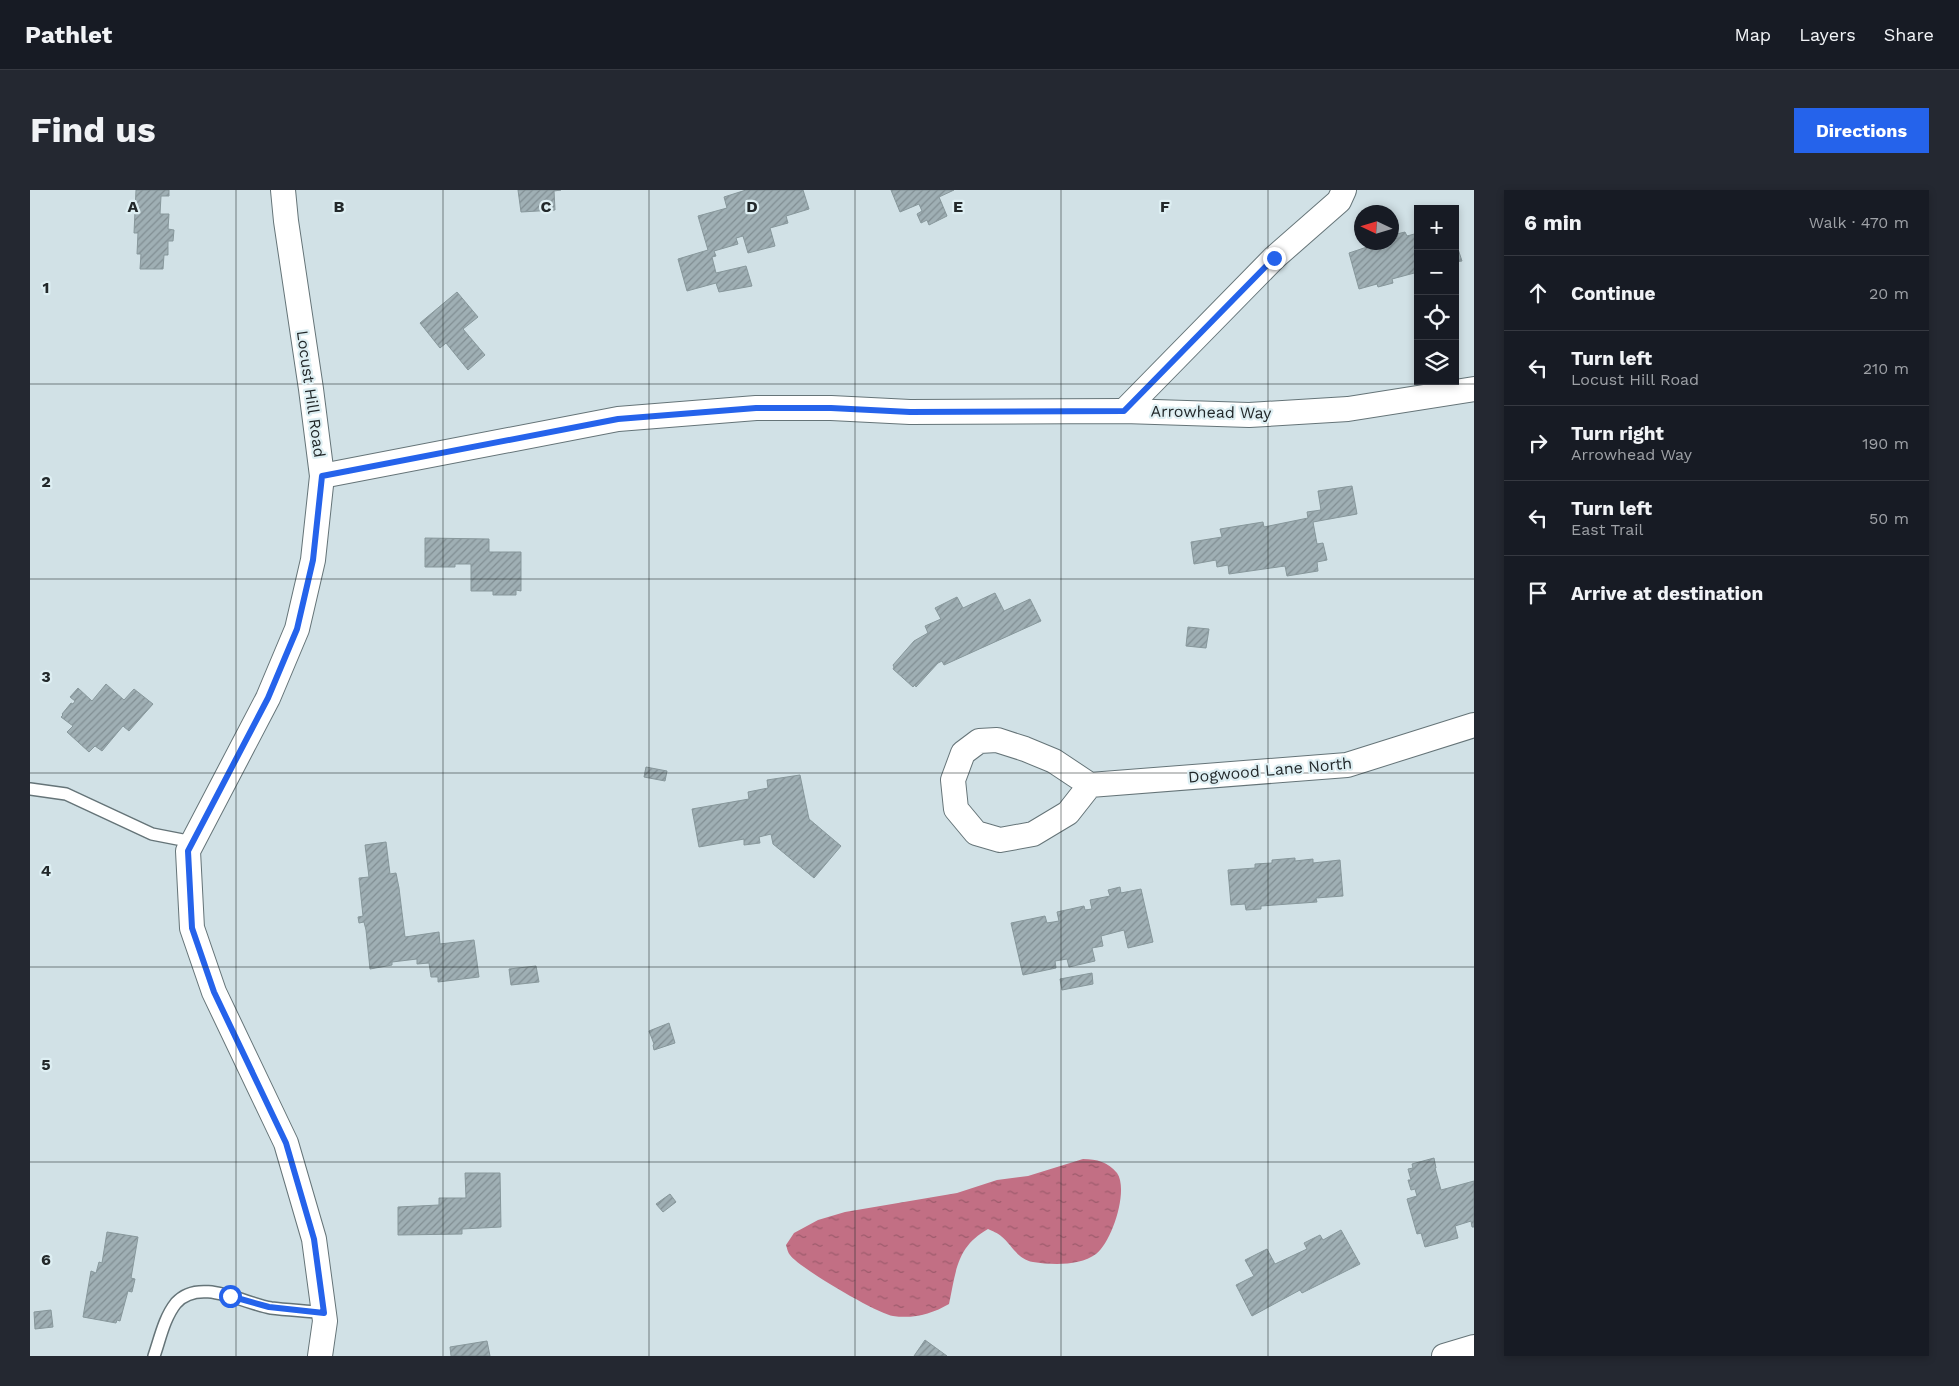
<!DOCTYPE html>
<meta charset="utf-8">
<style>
:root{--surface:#171b24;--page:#242831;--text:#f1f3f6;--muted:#9ea1a6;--line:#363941;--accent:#2563eb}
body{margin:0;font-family:"Work Sans",sans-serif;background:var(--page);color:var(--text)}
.controls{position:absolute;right:15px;top:15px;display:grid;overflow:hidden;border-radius:0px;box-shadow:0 2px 8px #0003}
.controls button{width:45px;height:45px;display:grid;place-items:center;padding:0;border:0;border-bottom:1px solid var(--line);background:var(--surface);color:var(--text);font:25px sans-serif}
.compass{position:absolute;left:1324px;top:15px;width:45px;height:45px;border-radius:50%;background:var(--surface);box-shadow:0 2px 8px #0003;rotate:274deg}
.stop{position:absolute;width:15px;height:15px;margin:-11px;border:4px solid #2563eb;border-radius:50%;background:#fff}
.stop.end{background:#2563eb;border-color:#fff;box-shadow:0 1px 5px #0008}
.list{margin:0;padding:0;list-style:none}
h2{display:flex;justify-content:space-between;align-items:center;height:65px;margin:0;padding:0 20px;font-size:21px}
h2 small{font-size:16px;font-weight:400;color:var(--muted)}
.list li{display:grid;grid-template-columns:32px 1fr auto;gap:15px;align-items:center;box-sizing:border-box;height:75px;padding:0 20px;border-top:1px solid var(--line)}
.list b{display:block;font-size:19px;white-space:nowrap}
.list p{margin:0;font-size:16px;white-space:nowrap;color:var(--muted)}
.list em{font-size:16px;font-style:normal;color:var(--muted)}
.icon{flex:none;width:28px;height:28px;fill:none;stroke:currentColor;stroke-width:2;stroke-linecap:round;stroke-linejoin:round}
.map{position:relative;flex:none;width:1444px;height:1166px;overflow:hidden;border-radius:0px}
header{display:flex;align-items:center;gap:30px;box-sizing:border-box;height:70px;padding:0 25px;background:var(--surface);border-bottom:1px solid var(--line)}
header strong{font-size:24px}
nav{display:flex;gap:28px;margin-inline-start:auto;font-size:18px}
.intro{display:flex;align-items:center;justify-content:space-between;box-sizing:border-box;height:120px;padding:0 30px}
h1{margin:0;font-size:35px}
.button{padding:12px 22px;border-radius:0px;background:var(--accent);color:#fff;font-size:18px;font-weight:700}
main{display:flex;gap:30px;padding:0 30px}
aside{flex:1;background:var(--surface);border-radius:0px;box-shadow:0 2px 8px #0003}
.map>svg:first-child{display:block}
.water{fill:url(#water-ripples)}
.building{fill:url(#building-hatch);stroke:#87979b}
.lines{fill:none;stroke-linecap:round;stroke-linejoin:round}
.lane-casing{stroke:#657478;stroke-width:14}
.street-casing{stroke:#657478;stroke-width:26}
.lane{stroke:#fff;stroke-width:11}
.street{stroke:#fff;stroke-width:24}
.route{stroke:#2563eb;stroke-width:6}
.grid{fill:none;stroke:#22282a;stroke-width:1;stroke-opacity:0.55}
.labels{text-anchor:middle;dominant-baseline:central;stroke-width:4.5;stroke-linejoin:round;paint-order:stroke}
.street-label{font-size:16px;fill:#22282a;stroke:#deeff3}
.grid-label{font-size:16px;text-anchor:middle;font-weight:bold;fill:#22282a;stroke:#deeff3;stroke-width:4.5;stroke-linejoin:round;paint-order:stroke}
</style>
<header>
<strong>Pathlet</strong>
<nav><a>Map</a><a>Layers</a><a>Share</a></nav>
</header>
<div class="intro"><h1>Find us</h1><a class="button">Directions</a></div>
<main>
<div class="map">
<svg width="1444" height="1166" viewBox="0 0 1444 1166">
<defs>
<pattern id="water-ripples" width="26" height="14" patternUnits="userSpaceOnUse" patternTransform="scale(1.25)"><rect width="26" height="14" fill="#c26f84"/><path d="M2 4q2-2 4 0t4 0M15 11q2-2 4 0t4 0" fill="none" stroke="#9d5b6c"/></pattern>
<pattern id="building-hatch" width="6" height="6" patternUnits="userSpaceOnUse" patternTransform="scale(1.25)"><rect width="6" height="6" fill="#9fafb4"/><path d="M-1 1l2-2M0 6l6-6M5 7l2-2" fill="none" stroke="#818e93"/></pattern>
</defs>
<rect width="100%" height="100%" fill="#d1e1e6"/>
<path class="water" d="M1053,969C1067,969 1078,972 1087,983C1099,1000 1082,1052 1066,1064C1050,1076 1022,1075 1003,1072C987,1069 983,1056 971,1046C968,1043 962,1041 958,1039C926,1057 926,1082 919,1114C902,1124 883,1129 863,1126C848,1124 769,1078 760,1065C758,1063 757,1058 756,1055L764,1043L788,1030L815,1022L927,1003L967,990L998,986Z"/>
<g class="building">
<polygon points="106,0 139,0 139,6 131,6 130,24 139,24 138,39 144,40 143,51 138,51 138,65 134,65 133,79 110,79 111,64 107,64 108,43 104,43"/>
<polygon points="488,0 531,0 524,1 525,20 491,22"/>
<polygon points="716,0 773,0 779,19 756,26 758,33 740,38 745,56 718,63 713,46 706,48 708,54 684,61 686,66 682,67 686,83 716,76 722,96 689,102 686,93 657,101 648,69 678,60 668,26 697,18 694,7"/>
<polygon points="861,0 924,0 909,7 917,26 899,35 897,30 891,33 887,24 892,21 889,14 870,22"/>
<polygon points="1375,42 1377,46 1388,43 1388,82 1362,89 1363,93 1348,97 1347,94 1329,99 1319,63 1352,52 1362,52 1362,50 1368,48 1367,44"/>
<polygon points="1425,50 1432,71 1425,72"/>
<polygon points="427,102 448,127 433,139 455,165 438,180 416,153 410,158 390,133"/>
<polygon points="1322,296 1327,324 1283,332 1287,354 1293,353 1297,370 1287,372 1288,381 1257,386 1255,376 1199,384 1198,375 1187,377 1186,370 1164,374 1161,352 1192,347 1190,339 1233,332 1234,337 1278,328 1277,322 1291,320 1288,301"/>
<polygon points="395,348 459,349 459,362 491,362 491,401 486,400 486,405 463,405 463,401 441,401 441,374 425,374 425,377 395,377"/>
<polygon points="965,403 974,421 1000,409 1011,431 914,475 912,471 908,473 886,497 885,495 883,497 863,479 864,477 863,475 884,451 898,443 895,436 911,429 905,418 927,407 933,418"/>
<polygon points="1158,437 1179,439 1176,458 1156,456"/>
<polygon points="76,494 94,510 104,499 123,514 99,541 93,536 72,561 65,556 59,562 37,542 43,536 31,527 33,525 32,524 41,513 43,514 45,511 40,507 48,498 62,511"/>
<polygon points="616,577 637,581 635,591 614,587"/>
<polygon points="770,585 779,629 811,656 784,688 743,654 741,644 729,647 730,653 714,655 714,649 669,657 662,619 719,609 718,602 738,598 737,590"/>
<polygon points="356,652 360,684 366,683 369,698 375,747 409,742 410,754 444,750 449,787 408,792 408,787 401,787 399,773 387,774 387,769 362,772 362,775 340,779 336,740 334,732 329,733 328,727 333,726 329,688 339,687 335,655"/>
<polygon points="1265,668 1265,671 1283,669 1283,673 1310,670 1313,706 1286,708 1287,712 1231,716 1231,719 1216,720 1215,714 1201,715 1198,680 1225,678 1225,674 1242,673 1242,670"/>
<polygon points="1090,697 1091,703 1111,699 1123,752 1098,758 1094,740 1071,746 1073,756 1062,758 1065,771 1039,777 1037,769 1025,771 1026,778 993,785 981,733 1015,726 1017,733 1029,731 1027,722 1054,716 1055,720 1062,719 1060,710 1080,706 1078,700"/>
<polygon points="506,776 509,792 481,795 479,779"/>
<polygon points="1062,783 1063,794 1032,800 1030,789"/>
<polygon points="639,833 645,853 624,860 623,855 624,854 619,841"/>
<polygon points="1404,968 1406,978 1405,978 1411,1000 1444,991 1444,1037 1442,1037 1441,1031 1425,1036 1428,1048 1395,1057 1391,1043 1387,1044 1377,1009 1387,1006 1385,999 1381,1000 1378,990 1381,990 1378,979 1383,978 1382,974"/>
<polygon points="435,983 470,983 471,1037 432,1039 432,1044 368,1045 368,1017 409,1015 409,1008 436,1008"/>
<polygon points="640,1004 646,1012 633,1022 626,1014"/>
<polygon points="1311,1040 1330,1074 1272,1103 1270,1100 1222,1126 1206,1095 1224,1086 1215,1070 1237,1059 1245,1074 1277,1059 1274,1053 1290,1045 1293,1050"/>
<polygon points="77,1042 108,1047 101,1088 105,1089 102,1102 98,1101 90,1131 87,1130 86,1133 53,1127 61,1081 66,1083 69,1072 72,1073"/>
<polygon points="21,1120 23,1137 5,1139 4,1122"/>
<polygon points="895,1150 917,1166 884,1166"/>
<polygon points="457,1151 460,1166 421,1166 420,1157"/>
</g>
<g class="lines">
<defs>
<g id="lane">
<polyline points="0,599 36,604 122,644 163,652"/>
<path d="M124,1166C130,1149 134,1128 146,1113C169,1087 213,1113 241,1118C258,1120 276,1121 294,1123"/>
</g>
<g id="street">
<polyline points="253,0 256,31 281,199 292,286 283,370 267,439 238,508 158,661 162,738 184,802 256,953 284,1049 295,1131 290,1166"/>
<polyline points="1094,221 1244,68 1309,11 1314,0"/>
<polyline points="292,286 588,229 726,218 801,218 880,222 1094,221 1219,225 1318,219 1444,199"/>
<polyline points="1060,595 1038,623 1003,644 970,650 946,643 926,619 923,590 933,563 949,551 967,550 995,559 1024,571 1060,595 1317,575 1444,535"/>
<polyline points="1414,1166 1444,1157"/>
</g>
</defs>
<use href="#lane" class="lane-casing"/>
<use href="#street" class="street-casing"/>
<use href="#lane" class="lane"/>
<use href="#street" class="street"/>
</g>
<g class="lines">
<polyline class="route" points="200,1106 239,1117 294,1123 284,1049 256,953 184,802 162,738 158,661 238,508 267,439 283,370 292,286 588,229 726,218 801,218 880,222 1094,221 1244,68"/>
</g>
<path class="grid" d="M206,0V1166M413,0V1166M619,0V1166M825,0V1166M1031,0V1166M1238,0V1166M0,194H1444M0,389H1444M0,583H1444M0,777H1444M0,972H1444"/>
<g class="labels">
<g class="street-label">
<text transform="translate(281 204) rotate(82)">Locust Hill Road</text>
<text transform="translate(1181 222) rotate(1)">Arrowhead Way</text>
<text transform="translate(1240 580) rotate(-5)">Dogwood Lane North</text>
</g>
</g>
<g class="grid-label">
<text x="103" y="22">A</text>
<text x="309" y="22">B</text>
<text x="516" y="22">C</text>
<text x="722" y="22">D</text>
<text x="928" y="22">E</text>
<text x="1135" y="22">F</text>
<text x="16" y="103">1</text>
<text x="16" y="297">2</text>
<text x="16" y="492">3</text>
<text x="16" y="686">4</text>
<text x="16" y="880">5</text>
<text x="16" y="1075">6</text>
</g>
</svg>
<div class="controls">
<button>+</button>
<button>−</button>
<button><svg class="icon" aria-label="locate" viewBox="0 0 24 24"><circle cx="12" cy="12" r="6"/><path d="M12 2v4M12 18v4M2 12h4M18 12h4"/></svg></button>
<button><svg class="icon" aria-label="layers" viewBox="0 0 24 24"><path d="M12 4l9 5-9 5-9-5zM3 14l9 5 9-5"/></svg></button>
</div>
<svg class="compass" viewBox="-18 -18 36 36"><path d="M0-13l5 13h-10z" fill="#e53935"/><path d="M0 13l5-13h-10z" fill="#9ea1a6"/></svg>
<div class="stop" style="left:200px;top:1106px"></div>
<div class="stop end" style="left:1244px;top:68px"></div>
</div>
<aside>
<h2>6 min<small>Walk · 470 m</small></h2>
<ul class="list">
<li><svg class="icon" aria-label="ahead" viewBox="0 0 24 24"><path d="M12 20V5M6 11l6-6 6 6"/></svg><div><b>Continue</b></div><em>20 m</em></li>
<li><svg class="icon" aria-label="left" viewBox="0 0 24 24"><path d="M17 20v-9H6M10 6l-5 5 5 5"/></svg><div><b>Turn left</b><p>Locust Hill Road</p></div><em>210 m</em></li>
<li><svg class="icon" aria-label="right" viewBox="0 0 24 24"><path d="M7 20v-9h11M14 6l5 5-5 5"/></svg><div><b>Turn right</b><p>Arrowhead Way</p></div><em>190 m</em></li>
<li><svg class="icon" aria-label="left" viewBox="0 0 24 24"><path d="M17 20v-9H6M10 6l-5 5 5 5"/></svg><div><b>Turn left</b><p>East Trail</p></div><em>50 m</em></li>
<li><svg class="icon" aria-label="arrive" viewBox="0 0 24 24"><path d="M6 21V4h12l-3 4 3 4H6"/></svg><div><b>Arrive at destination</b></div></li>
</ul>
</aside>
</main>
